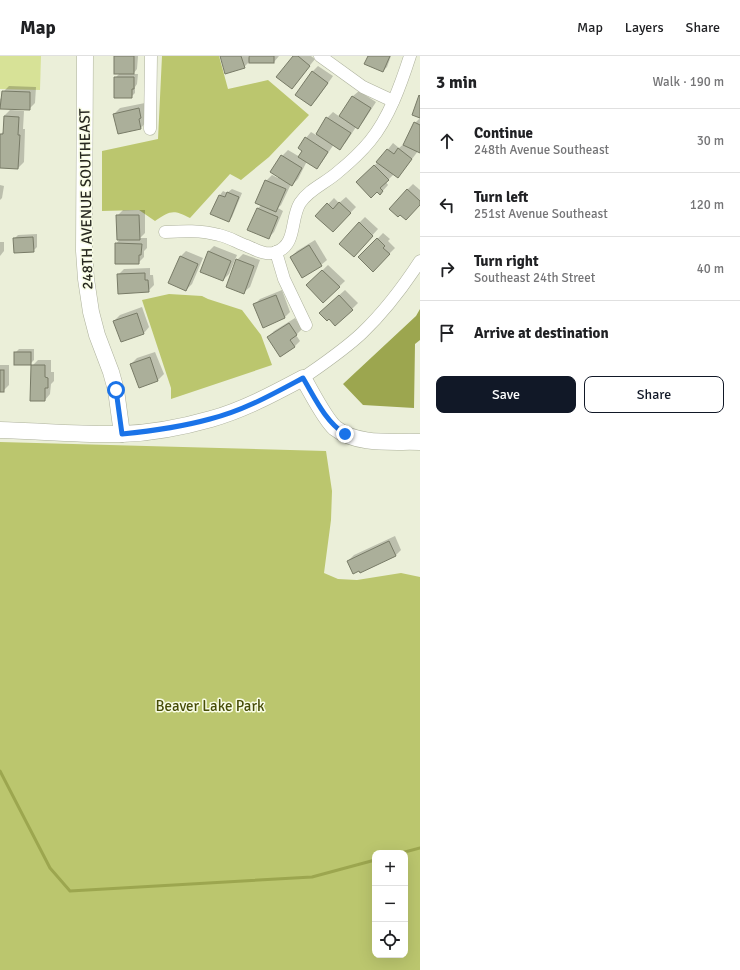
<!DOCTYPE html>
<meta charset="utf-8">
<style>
:root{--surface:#fff;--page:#f6f6f6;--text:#202124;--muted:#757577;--line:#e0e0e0;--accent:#111827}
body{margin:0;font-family:Signika,sans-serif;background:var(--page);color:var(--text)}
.controls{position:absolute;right:12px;bottom:12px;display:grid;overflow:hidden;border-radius:8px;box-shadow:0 4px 16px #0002}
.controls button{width:36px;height:36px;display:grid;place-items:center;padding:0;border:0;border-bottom:1px solid var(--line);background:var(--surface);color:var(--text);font:20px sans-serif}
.stop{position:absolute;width:12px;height:12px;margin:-9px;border:3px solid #1a73e8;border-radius:50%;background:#fff}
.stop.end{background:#1a73e8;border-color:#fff;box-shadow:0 1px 4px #0008}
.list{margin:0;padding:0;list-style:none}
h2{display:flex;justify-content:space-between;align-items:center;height:52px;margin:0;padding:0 16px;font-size:17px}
h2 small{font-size:13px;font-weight:400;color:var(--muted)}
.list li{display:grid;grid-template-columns:26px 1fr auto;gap:12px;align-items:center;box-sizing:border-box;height:64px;padding:0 16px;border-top:1px solid var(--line)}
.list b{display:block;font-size:15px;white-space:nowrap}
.list p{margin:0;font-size:13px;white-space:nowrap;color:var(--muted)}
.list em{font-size:13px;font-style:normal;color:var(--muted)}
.actions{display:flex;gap:8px;padding:12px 16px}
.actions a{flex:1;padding:9px 0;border:1px solid var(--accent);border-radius:8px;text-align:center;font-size:14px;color:var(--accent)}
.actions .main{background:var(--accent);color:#fff}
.icon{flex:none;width:22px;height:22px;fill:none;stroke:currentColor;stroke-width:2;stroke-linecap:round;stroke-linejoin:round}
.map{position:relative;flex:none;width:420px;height:914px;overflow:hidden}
header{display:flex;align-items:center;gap:24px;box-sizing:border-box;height:56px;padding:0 20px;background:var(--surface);border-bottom:1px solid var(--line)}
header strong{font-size:19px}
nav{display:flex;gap:22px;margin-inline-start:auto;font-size:14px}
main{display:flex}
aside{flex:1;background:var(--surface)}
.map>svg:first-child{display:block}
.green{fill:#d7e297}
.forest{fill:#bbc66e;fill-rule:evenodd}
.water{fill:#9ca64f}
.shadow{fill:#0003}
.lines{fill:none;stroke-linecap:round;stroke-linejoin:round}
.stream{stroke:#9ca64f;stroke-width:3}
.building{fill:#abaf9a;stroke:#787b67}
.minor-casing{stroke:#adb19c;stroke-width:13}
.tertiary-casing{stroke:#adb19c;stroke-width:17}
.minor{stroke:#fff;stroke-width:12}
.tertiary{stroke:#fff;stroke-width:16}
.route{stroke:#1a73e8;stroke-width:5}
.labels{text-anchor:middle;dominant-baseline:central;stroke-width:3;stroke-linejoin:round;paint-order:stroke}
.street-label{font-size:15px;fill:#272820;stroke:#f9fde6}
.park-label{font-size:15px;fill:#464c07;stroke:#f9fde6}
</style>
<header>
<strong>Map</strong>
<nav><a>Map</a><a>Layers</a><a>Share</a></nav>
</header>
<main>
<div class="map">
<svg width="420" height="914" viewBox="0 0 420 914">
<rect width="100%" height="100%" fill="#ebefd9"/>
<polygon class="green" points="0,0 41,0 40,34 0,33"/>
<g class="forest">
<path d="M162,0H219L228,33L268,24L309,59L269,101L241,124L230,118L190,162C173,153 170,155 155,165L139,154L102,155V95L158,83Z"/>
<polygon points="169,238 202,240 208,243 242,254 261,279 272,309 171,343 171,332 142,244"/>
<path d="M0,386L326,395L332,435L331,464L324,517L338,523L357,524L401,517L420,521V914H0ZM375,797H405V899H375Z"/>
</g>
<polygon class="water" points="420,253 420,284 415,288 414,352 363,349 343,328 416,260"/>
<g class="shadow">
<polygon points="115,0 138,0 137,13 133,18 138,18 137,28 135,31 135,37 131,41 115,22 120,17"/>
<polygon points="221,0 248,0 249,2 250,0 279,0 274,6 249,6 244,11"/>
<polygon points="294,0 311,0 315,3 292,32"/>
<polygon points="369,0 391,0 387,11 383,15"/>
<polygon points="318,10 333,20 317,43 311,49 312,16"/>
<polygon points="9,30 36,31 35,47 29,53 0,52 0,43 3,41 3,36"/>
<polygon points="359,35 376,46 363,66 357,72 356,71 346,86 340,92 334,88 322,106 316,111 307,105 298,123 292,129 291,128 281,149 278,152 283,155 274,176 268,182 258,152 262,149 266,125 272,119 278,122 279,121 272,116 282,100 288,94 300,101 304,95 306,82 311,76 316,79 327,62 333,56 340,61 353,40"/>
<polygon points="145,47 146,66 141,72 114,58 120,52"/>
<polygon points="10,54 24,55 23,73 25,73 24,106 18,112 1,78 4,75 4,60"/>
<polygon points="420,62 420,96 418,95 403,115 394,118 386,126 388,129 380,138 377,135 357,126 378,106 393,87 399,92 405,87 415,67"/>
<polygon points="413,128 420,134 420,148 400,157 407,134"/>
<polygon points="0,129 4,130 2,142 0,144"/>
<polygon points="232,133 242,137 232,161 229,165 212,158 220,139 223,135 227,137"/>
<polygon points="346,141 356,151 333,175 317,160 334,142 339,147"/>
<polygon points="123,154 145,154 145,177 140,182 147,182 147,192 144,195 144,201 138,207 116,188 120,183 117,160"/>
<polygon points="365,161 378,173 359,194 359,167"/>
<polygon points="383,177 390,183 388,185 395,192 373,214 360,201"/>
<polygon points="37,178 37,191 33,195 14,183 18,179"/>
<polygon points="315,184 327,204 321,209 291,201 297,195"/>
<polygon points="0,186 4,186 4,195 0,200"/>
<polygon points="214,190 237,199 229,218 223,224 208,196"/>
<polygon points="186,195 203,202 192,228 186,234 180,201"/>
<polygon points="243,198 260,204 250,231 244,236 237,204"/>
<polygon points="328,209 345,225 323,246 307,229"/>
<polygon points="150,212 150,219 153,219 154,229 148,235 118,219 124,213"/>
<polygon points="282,234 290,256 285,261 254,249 260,243"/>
<polygon points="345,234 358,247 352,253 329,262 326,251"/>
<polygon points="142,251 149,271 144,277 114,265 120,259"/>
<polygon points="295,262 302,273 296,279 300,285 294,291 268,281 274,275"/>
<polygon points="19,293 34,293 34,304 30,308 15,297"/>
<polygon points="155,296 164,318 158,324 131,308 137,302"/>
<polygon points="38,304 51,304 51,316 54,316 54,325 51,328 50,338 45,344 32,310"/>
<polygon points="0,309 9,309 9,329 3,335 0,335"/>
<polygon points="395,480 401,494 395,500 359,514 348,505 354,499"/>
</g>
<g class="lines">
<g class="stream">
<polyline points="0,715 50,812 70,835 312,821 375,804"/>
<polyline points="401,797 420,792"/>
</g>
</g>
<g class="building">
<rect x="114" y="0" width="20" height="18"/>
<polygon points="220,0 241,0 245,12 225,18"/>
<rect x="249" y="0" width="25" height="7"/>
<polygon points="293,0 298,0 310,10 292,33 276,21"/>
<polygon points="368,0 390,0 383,16 364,8"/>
<polygon points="312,15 328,27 311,50 295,39"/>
<polygon points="114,21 134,21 134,33 132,33 132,42 114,42"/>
<polygon points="2,35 30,36 30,54 0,53"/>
<polygon points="419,39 420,40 420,62 412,59"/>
<polygon points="352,40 371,52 358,73 339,60"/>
<polygon points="139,52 141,62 139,63 141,73 118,78 113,58"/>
<polygon points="4,60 19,61 18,79 20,79 18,113 0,112 0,78 3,78"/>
<polygon points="326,61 351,77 340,94 316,78"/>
<polygon points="414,66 420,69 420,97 403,89"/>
<polygon points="305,81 328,96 317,113 298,101 302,95 298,92"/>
<polygon points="398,92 412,103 398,122 376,106 387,93 394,98"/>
<polygon points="281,99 302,112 292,130 270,116"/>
<polygon points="374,109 389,124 380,132 383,135 380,139 377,136 371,142 356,126"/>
<polygon points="265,124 286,133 276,156 255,147"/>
<polygon points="407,133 420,145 420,149 406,164 400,159 398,161 389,153"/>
<polygon points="227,136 239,141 229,166 210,158 219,139 225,141"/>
<polygon points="339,146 351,157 333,176 315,160 327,147 333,153"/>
<polygon points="257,152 278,161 269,183 247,174"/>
<polygon points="116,159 139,159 140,184 117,184"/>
<polygon points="359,166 373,180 354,201 339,188"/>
<polygon points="33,181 34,196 14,197 13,182"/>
<polygon points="377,182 385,190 383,192 390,198 373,216 358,201"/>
<polygon points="115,187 142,188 141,199 139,199 139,208 115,208"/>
<polygon points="309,189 322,210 302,222 290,201"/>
<polygon points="208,195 231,205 223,225 200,216"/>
<polygon points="180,200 198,208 186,235 168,227"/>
<polygon points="236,203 254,210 244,238 226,231"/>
<polygon points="322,214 340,231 323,247 306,229"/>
<polygon points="145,217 145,224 148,224 149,236 118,238 117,218"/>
<polygon points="276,239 285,262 263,272 253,248"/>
<polygon points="339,239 353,254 335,270 329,263 327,265 319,257"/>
<polygon points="137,257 144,278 121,286 113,265"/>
<polygon points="289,267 297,279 290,284 295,291 280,301 267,281"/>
<rect x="14" y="296" width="17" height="13"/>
<polygon points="150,301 158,325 139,332 130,308"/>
<polygon points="31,309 45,309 45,321 48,322 48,332 45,332 45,345 30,345"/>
<rect x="0" y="314" width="4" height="22"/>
<polygon points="389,485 396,500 360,517 359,515 353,518 347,505"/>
</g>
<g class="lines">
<defs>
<g id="minor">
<polyline points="320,0 363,31 393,45"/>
<polyline points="150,73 151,0"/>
<path d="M165,176C183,175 201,174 219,179C229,181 238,187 247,190C256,194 266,200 276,196C297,189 290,163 300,147C309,133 326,127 338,116C349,107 361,96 370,85C389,62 401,28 410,0"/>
<polyline points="276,196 284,223 306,269"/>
<path d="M303,322C323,308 344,294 362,277C384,256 403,231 420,205"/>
</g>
<g id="tertiary">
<polyline points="85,0 84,195 86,223 91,256 97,279 111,316 116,334 122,378"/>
<path d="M0,374C40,375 81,379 122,378C151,377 183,371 211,363C243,354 273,338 303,322C311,335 324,362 335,372C358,390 393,385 420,386"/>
</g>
</defs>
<use href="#minor" class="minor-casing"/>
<use href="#tertiary" class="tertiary-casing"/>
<use href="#minor" class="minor"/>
<use href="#tertiary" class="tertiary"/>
</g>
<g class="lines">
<path class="route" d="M116,334L122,378C152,375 181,371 210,363C243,355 273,338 303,322C315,342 325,365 345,378"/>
</g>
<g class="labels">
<g class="street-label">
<text transform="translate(86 143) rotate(-91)">248TH AVENUE SOUTHEAST</text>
</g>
<g class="park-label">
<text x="210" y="650">Beaver Lake Park</text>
</g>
</g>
</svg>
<div class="controls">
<button>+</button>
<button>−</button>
<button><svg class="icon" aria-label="locate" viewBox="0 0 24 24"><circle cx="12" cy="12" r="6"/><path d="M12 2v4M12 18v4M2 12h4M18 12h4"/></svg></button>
</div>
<div class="stop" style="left:116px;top:334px"></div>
<div class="stop end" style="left:345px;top:378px"></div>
</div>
<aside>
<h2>3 min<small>Walk · 190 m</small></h2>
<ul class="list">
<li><svg class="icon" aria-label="ahead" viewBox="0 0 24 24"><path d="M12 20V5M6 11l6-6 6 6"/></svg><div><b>Continue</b><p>248th Avenue Southeast</p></div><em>30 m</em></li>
<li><svg class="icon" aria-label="left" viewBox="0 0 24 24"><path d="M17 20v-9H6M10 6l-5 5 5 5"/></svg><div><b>Turn left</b><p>251st Avenue Southeast</p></div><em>120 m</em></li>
<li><svg class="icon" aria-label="right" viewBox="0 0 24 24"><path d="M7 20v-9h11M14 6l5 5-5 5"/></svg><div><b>Turn right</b><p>Southeast 24th Street</p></div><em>40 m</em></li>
<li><svg class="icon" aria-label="arrive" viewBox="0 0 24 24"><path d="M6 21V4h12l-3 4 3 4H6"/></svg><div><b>Arrive at destination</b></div></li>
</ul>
<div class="actions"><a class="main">Save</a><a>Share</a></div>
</aside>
</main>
